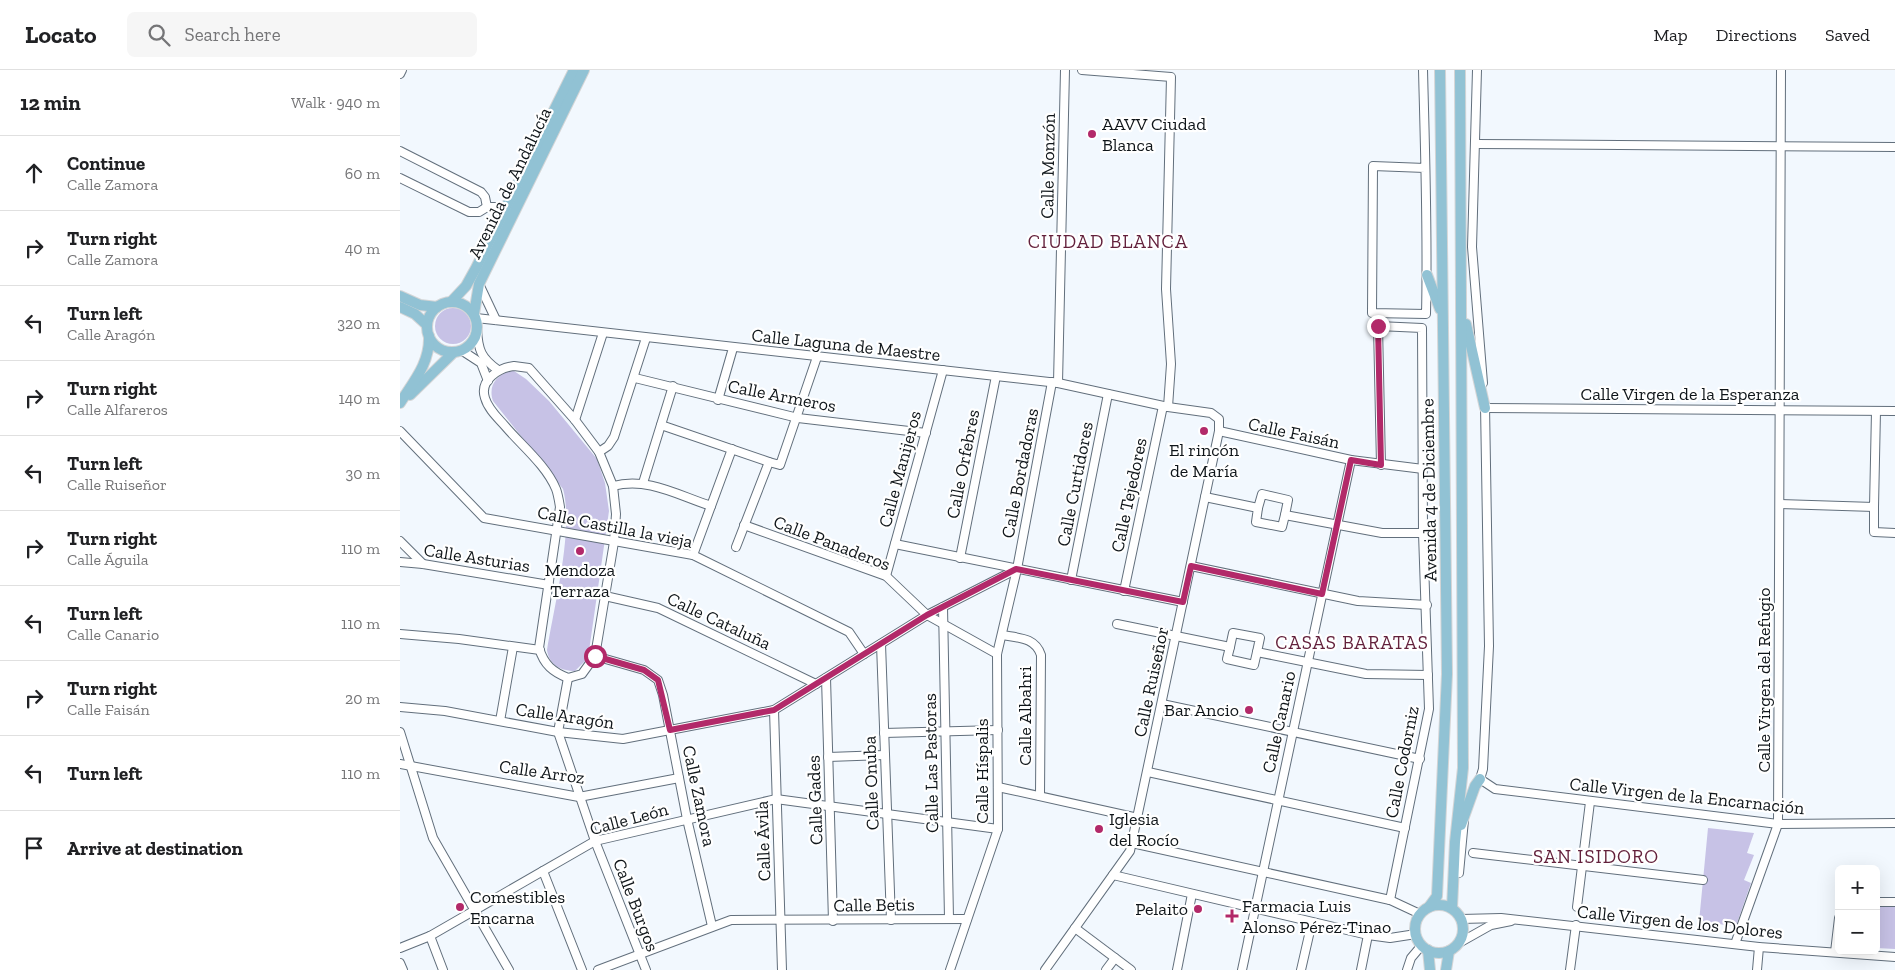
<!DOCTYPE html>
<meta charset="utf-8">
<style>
:root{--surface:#fff;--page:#f6f6f6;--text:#202124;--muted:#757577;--line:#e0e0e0}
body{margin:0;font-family:"Zilla Slab",serif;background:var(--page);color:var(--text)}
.controls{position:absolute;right:15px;bottom:15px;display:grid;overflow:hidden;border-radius:8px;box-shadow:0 5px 20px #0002}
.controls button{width:45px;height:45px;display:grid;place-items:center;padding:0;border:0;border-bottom:1px solid var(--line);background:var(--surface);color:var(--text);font:25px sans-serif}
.stop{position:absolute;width:15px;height:15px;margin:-11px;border:4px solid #b22969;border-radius:50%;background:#fff}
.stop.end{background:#b22969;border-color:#fff;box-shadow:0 1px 5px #0008}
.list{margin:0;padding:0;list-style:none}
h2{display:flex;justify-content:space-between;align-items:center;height:65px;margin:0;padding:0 20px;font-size:21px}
h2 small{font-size:16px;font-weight:400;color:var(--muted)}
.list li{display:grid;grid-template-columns:32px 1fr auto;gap:15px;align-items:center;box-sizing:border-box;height:75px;padding:0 20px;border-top:1px solid var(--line)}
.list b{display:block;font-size:19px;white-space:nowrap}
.list p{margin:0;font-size:16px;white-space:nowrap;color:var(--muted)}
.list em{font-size:16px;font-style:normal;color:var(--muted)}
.icon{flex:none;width:28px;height:28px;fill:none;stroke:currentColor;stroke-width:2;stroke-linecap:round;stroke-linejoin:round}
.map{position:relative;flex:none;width:1495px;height:900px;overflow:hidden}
header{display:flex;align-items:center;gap:30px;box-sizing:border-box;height:70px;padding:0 25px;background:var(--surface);border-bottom:1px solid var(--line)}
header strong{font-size:24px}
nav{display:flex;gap:28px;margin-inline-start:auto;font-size:18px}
.search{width:350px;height:45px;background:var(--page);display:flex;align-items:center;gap:12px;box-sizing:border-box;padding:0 18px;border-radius:8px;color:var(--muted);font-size:19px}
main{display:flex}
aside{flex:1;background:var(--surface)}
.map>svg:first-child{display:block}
.green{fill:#c7c2e6}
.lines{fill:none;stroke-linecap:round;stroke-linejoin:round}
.minor-casing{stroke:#626f7c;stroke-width:10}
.major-casing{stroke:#d4d5d6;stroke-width:12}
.minor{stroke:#fff;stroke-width:8}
.major{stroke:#91c2d4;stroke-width:10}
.route{stroke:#b22969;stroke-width:6}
.poi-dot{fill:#b22969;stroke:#fff;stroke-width:2}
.labels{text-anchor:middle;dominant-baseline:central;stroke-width:4.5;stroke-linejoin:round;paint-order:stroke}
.poi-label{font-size:18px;fill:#0f1519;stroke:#fff;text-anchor:start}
.street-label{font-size:18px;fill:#0f1519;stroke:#fff}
.neighbourhood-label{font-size:19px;letter-spacing:1px;fill:#63213c;stroke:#fff}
</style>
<header>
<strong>Locato</strong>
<div class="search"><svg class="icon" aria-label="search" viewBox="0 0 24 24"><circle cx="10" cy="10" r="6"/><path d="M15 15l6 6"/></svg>Search here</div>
<nav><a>Map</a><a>Directions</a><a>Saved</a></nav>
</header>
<main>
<aside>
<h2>12 min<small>Walk · 940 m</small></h2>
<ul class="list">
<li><svg class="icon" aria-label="ahead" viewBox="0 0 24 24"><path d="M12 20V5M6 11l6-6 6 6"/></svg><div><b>Continue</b><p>Calle Zamora</p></div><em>60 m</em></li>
<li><svg class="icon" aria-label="right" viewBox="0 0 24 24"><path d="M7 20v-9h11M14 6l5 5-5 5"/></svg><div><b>Turn right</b><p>Calle Zamora</p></div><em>40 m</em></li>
<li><svg class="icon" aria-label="left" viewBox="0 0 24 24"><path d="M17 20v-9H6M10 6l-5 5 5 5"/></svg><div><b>Turn left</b><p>Calle Aragón</p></div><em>320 m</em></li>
<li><svg class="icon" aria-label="right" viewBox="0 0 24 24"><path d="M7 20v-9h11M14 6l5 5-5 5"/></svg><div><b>Turn right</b><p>Calle Alfareros</p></div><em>140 m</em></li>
<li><svg class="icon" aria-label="left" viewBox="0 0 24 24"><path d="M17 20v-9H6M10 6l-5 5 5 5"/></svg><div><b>Turn left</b><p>Calle Ruiseñor</p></div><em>30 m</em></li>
<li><svg class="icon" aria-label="right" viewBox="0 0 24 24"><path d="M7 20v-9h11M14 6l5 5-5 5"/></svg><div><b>Turn right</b><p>Calle Águila</p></div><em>110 m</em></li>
<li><svg class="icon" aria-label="left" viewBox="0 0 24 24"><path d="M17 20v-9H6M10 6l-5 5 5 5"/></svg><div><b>Turn left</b><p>Calle Canario</p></div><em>110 m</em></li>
<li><svg class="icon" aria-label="right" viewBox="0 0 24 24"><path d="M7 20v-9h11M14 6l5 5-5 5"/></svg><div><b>Turn right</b><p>Calle Faisán</p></div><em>20 m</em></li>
<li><svg class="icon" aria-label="left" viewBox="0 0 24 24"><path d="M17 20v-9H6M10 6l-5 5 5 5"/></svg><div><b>Turn left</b></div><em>110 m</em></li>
<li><svg class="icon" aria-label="arrive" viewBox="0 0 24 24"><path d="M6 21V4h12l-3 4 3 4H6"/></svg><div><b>Arrive at destination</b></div></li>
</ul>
</aside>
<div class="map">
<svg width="1495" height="900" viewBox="0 0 1495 900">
<rect width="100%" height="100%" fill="#f2f8fe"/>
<g class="green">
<circle cx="53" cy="256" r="18"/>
<path d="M109,301H114L126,309L149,331L197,389L205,413L209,441L188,588L175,601C161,601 149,595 147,580C154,536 174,459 163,419L93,331C88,316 96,306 109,301Z"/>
<polygon points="1308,758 1354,763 1347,783 1354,785 1344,810 1351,813 1336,856 1299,852"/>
<polygon points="1476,836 1495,836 1495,879 1476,878"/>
</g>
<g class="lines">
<defs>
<g id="minor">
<polyline points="682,0 771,7 766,219 771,294 768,337"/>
<path d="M1023,0C1025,81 1028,163 1026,244L972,243L973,96L1025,98"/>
<polyline points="1077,0 1072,177 1083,313"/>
<polyline points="0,4 2,0"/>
<polyline points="1076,74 1495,77"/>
<polyline points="0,81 81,122 85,127 87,137"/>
<polyline points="0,108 69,142 79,142 87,137"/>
<polyline points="87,137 107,137"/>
<polyline points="79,214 96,250"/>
<polyline points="76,248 658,313 768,337 811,343 819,349 819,361 730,781 645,900"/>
<path d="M77,259C78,280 81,288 98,300"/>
<polyline points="61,280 81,293 88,311"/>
<path d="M114,296L129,298L175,350L199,382L213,416L216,444L214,472L195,586L182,604L168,608C153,602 144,595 139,578L160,437C159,431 158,424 156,419C146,395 121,375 105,356C98,348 88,339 85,328C79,310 99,298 114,296Z"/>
<polyline points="235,308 398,348 526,363"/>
<polyline points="658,313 665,0"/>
<polyline points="318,330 333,278"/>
<polyline points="1085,335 1089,576 1083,699 1080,709 1095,719 1378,754 1495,753"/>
<polyline points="1085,338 1495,341"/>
<polyline points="175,350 203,263"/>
<polyline points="261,355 369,392"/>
<polyline points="0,361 84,448 293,485 449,562 464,584"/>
<polyline points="819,361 951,390 1023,399"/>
<polyline points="199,382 208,376 214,367 246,268"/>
<polyline points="981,395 978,256 1022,258 1023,463 1029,639 990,830"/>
<polyline points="243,413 273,316"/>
<path d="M213,416C248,407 277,425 311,436"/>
<polyline points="805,427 858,438 856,452 882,457 885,445"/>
<polyline points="1380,434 1474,437 1476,341"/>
<polyline points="1474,437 1474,462 1495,463"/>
<polyline points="858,438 862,424 888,430 885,445 982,463 1023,463"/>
<polyline points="344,455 486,506 527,545 597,584"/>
<polyline points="0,471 23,494"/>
<polyline points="495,474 783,532"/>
<polyline points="336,477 369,392 380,395 417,287"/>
<polyline points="293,485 332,379"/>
<polyline points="560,488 596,306"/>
<polyline points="0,492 23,494 149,515"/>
<polyline points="791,496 958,531 1027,535"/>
<polyline points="486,506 543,300"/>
<polyline points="671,510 708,324"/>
<polyline points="724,521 763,336"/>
<polyline points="205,526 258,538 416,614"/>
<polyline points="543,537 549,848"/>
<polyline points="717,554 830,577 827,589 854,595 857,582"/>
<polyline points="0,564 59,569 140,580"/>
<path d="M602,565C618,568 635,567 641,585L640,726"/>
<polyline points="481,574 491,850"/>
<polyline points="830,577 833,563 860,568 857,582 966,604 1028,605"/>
<polyline points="195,586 244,600 258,610 263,625 287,749 312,856"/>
<polyline points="168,608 158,662 195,771 246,900"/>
<polyline points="426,608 433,851"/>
<polyline points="762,634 1020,689"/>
<polyline points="0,637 45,641 158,662 223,669 374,640 527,545 617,499"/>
<polyline points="374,640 382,900"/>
<polyline points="100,651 113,577"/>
<polyline points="0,662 33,768 109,900"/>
<polyline points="484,663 598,660"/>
<polyline points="428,687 485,685"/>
<polyline points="0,694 179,727 279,708"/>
<polyline points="748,702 1005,758"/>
<polyline points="598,717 738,748"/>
<polyline points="732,773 990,830 1020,844"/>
<polyline points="1073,783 1303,810"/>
<polyline points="143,801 182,900"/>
<polyline points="1059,803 1064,750"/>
<polyline points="713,805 968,865 990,868 1016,864"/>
<polyline points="1476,832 1495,832"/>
<polyline points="1177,837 1190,732"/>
<polyline points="1061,849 1101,848 1359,877 1495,887"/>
<polyline points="675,858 731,900"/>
<polyline points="30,866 43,900"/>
<polyline points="1059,873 1091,855 1111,851"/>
<polyline points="1335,874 1378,754 1381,0"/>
<polyline points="0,878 30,866 195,771 376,729 598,759"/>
<polyline points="1435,882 1439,848"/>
<polyline points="0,893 3,900"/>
<polyline points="198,900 331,850 567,849"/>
<polyline points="550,900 598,759 597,584 617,499 652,312"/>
<polyline points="706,900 715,888"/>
<polyline points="777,900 792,824"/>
<polyline points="842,900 951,390"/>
<polyline points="901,900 912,852"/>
<polyline points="961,900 968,865"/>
<polyline points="1007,900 1011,888 1022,875"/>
<polyline points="1170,900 1176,855"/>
<polyline points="1357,900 1359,877"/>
</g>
<g id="major">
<polyline points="1027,205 1040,239"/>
<polyline points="0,226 20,235 37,237"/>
<polyline points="51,232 66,216 76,198 174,0"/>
<circle cx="52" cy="257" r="25"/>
<polyline points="0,237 15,244 27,255"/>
<polyline points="74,244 79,214 184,0"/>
<polyline points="1066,254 1085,338"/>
<polyline points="10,325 54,282"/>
<path d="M0,333C14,311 30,293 29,266"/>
<polyline points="1061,755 1075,716 1080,709"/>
<circle cx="1039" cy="859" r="24"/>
<polyline points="1029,837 1037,826 1047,604 1040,0"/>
<polyline points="1052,838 1055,772 1063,698 1060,0"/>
<polyline points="1028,880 1030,900"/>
<polyline points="1046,900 1049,881"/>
</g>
</defs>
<use href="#minor" class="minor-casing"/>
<use href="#major" class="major-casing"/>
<use href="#minor" class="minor"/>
<use href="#major" class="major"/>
</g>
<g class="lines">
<polyline class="route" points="195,586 244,600 258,610 270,660 374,640 527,545 616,499 783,532 791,496 922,524 951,390 981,395 978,256"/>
</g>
<g class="poi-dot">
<circle cx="692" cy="64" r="5"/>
<circle cx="804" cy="361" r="5"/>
<circle cx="180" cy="481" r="5"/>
<circle cx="849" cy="640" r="5"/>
<circle cx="699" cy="759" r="5"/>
<circle cx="60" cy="837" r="5"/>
<circle cx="798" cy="839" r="5"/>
<path d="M829.5 838.5h5v5h5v5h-5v5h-5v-5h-5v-5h5z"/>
</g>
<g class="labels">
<g class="poi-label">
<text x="702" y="54">AAVV Ciudad<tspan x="702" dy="21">Blanca</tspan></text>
<text x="804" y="380" text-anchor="middle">El rincón<tspan x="804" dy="21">de María</tspan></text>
<text x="180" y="500" text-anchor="middle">Mendoza<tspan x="180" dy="21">Terraza</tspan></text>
<text x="839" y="640" text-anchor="end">Bar Ancio</text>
<text x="709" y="749">Iglesia<tspan x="709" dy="21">del Rocío</tspan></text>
<text x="70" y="827">Comestibles<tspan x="70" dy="21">Encarna</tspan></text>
<text x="842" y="836">Farmacia Luis<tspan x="842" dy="21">Alonso Pérez-Tinao</tspan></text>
<text x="788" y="839" text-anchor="end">Pelaito</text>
</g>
<g class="street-label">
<text transform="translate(648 96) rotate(-89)">Calle Monzón</text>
<text transform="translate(110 113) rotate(-64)">Avenida de Andalucía</text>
<text transform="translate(446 275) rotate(6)">Calle Laguna de Maestre</text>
<text x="1290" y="324">Calle Virgen de la Esperanza</text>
<text transform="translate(382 326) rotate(11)">Calle Armeros</text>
<text transform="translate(894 363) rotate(12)">Calle Faisán</text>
<text transform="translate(563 394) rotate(-79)">Calle Orfebres</text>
<text transform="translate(500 399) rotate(-75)">Calle Manijeros</text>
<text transform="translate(620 403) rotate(-79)">Calle Bordadoras</text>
<text transform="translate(675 414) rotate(-79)">Calle Curtidores</text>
<text transform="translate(1029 420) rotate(-91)">Avenida 4 de Diciembre</text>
<text transform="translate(729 425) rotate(-78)">Calle Tejedores</text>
<text transform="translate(215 457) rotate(11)">Calle Castilla la vieja</text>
<text transform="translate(432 473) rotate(21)">Calle Panaderos</text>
<text transform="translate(77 488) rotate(9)">Calle Asturias</text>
<text transform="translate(319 551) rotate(25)">Calle Cataluña</text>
<text transform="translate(1364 610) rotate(-90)">Calle Virgen del Refugio</text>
<text transform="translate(751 612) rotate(-78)">Calle Ruiseñor</text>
<text transform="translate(165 646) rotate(8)">Calle Aragón</text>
<text transform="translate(625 646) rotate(-90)">Calle Albahri</text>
<text transform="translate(879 652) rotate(-78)">Calle Canario</text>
<text transform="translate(1002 692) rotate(-79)">Calle Codorniz</text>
<text transform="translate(531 693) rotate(-91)">Calle Las Pastoras</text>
<text transform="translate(582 701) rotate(-90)">Calle Híspalis</text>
<text transform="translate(142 702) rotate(8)">Calle Arroz</text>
<text transform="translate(471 713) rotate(-92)">Calle Onuba</text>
<text transform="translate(299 726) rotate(78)">Calle Zamora</text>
<text transform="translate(1287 726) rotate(6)">Calle Virgen de la Encarnación</text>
<text transform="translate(415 730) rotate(-92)">Calle Gades</text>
<text transform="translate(229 749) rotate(-15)">Calle León</text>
<text transform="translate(363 771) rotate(-92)">Calle Ávila</text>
<text transform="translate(236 835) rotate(69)">Calle Burgos</text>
<text transform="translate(474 835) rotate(-1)">Calle Betis</text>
<text transform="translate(1280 852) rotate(6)">Calle Virgen de los Dolores</text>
</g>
<g class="neighbourhood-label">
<text x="708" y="171">CIUDAD BLANCA</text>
<text x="952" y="572">CASAS BARATAS</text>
<text x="1196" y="786">SAN ISIDORO</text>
</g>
</g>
</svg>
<div class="controls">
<button>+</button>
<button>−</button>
</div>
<div class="stop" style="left:195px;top:586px"></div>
<div class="stop end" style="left:978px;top:256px"></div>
</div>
</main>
